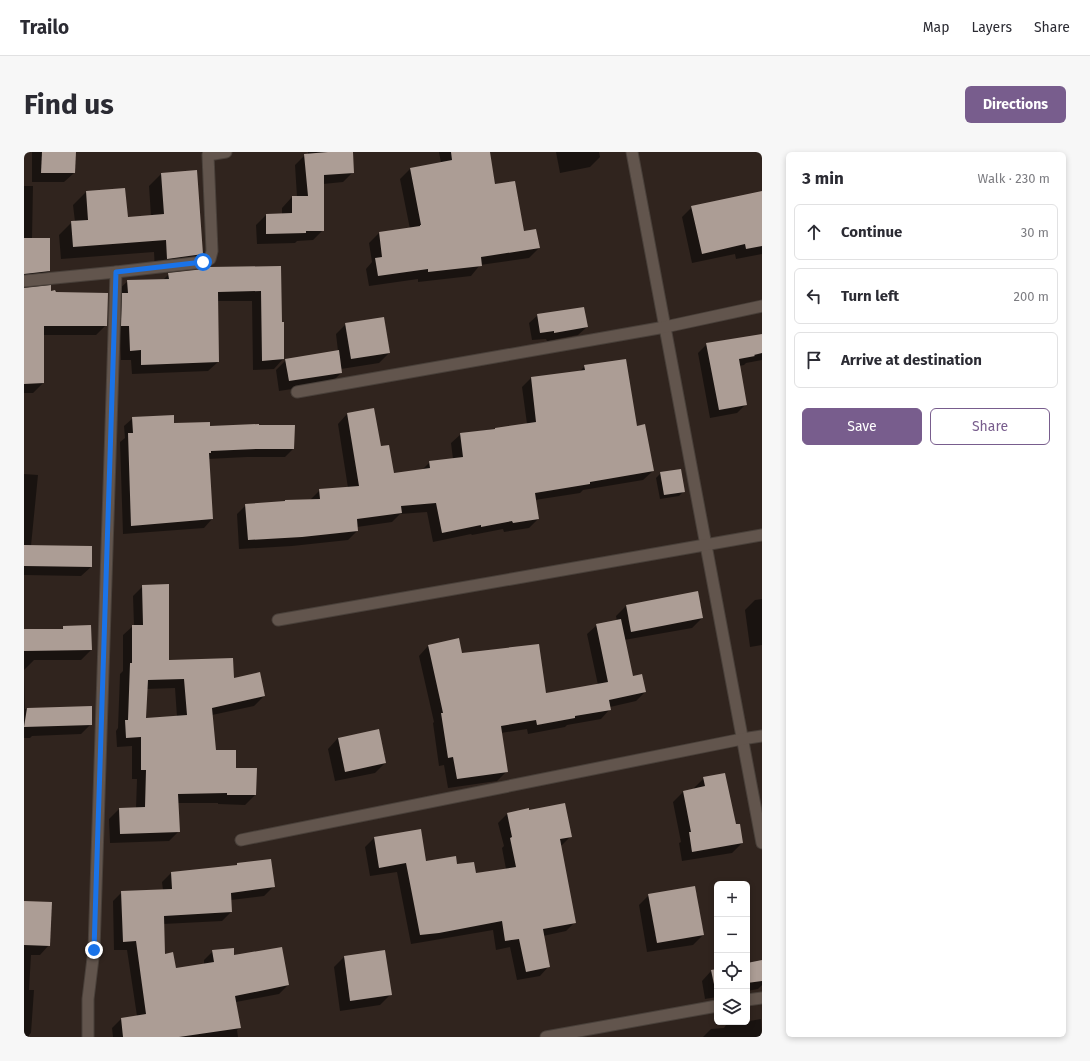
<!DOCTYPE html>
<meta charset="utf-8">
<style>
:root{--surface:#fff;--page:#f7f7f7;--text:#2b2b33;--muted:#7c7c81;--line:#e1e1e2;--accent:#785d8d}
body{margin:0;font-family:"Fira Sans",sans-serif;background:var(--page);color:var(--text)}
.controls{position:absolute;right:12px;bottom:12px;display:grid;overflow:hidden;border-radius:6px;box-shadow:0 2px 6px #0003}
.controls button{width:36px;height:36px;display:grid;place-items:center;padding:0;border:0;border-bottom:1px solid var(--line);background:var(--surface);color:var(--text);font:20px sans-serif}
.stop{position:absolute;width:12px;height:12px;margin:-9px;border:3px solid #1a73e8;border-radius:50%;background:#fff}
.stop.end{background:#1a73e8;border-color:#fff;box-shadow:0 1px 4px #0008}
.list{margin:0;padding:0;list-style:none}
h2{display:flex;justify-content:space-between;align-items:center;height:52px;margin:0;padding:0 16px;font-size:17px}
h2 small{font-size:13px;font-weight:400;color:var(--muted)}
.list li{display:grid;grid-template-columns:26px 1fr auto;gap:12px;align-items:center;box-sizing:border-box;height:56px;margin:0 8px 8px;padding:0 8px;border:1px solid var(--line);border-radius:6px}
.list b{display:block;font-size:15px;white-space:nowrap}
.list em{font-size:13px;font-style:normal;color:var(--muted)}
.actions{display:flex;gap:8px;padding:12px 16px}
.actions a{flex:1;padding:9px 0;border:1px solid var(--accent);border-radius:6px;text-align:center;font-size:14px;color:var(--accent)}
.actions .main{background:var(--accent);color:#fff}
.icon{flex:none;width:22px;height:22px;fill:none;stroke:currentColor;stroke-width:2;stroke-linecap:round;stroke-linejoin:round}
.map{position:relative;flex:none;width:738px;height:885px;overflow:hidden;border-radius:6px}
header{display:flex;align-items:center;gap:24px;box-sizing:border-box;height:56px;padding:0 20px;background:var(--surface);border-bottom:1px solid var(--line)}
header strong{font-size:19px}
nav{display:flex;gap:22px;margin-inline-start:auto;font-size:14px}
.intro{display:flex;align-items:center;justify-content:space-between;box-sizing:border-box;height:96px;padding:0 24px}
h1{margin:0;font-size:28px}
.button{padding:10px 18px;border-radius:6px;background:var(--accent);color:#fff;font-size:14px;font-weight:700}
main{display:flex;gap:24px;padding:0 24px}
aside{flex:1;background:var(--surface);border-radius:6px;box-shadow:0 2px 6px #0003}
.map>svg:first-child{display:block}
.shadow{fill:#0007;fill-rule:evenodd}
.building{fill:#ac9d95;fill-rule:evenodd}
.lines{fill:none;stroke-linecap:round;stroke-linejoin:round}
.minor-casing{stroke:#49403a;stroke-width:13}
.minor{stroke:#62554d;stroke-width:11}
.route{stroke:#1a73e8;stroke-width:5}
</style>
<header>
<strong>Trailo</strong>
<nav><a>Map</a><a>Layers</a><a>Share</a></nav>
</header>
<div class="intro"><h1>Find us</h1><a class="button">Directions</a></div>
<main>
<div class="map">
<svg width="738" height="885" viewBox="0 0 738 885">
<rect width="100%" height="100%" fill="#30241e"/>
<g class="shadow">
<polygon points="8,0 51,0 50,21 40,30 8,30"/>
<polygon points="284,0 328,0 329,20 319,30 299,32 299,78 289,88 273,89 271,91 233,92 232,73 242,63 258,62 258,56 268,45 273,45 271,13 281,3 284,2"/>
<polygon points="415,0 465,0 471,33 499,80 515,96 505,106 456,113 447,124 394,130 394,127 345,134 342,117 348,110 345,91 355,81 386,77 376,27 386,17 417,11"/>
<polygon points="532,0 575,0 576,5 566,15 536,21"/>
<polygon points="137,22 178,102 166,115 131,119 130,100 37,107 35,83 48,70 51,70 49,53 62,40 100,37 103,66 127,64 125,34"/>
<polygon points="0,34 9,34 8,87 25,119 15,129 0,131"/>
<polygon points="738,40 738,102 712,107 711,102 668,111 658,65 668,55"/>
<polygon points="256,115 257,171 259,207 250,217 229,218 228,149 193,149 194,210 184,219 108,222 107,208 97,208 96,183 88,183 94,138 104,129 139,128 145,122"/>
<polygon points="0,137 26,140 82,173 72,183 19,183 19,231 9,241 0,241"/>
<polygon points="514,163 563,175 554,183 523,189 522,187 508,188 505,171"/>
<polygon points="322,172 365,201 355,211 317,217 317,221 307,231 255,239 252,218 262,208 314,199 312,182"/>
<polygon points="738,183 738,208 722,211 720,213 715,214 722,252 713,261 686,266 674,201 683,192"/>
<polygon points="561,214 612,275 629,319 619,328 559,338 556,341 511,348 514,367 505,376 480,380 479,377 448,383 447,382 409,390 403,360 376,362 368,370 333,375 333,379 324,388 268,394 215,397 213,362 222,353 286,348 296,338 324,336 314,272 323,262 349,257 356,295 369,322 398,318 406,310 429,307 427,291 437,282 503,272 498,235 507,226 555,220"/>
<polygon points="109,266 149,272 185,275 269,297 261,305 223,305 184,307 188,367 180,376 99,382 96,290 101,286 100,274"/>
<polygon points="637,321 660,339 655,344 636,347 632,326"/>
<polygon points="0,322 14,323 7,394 67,415 57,424 0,423"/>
<path d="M119,434L144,509L209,527L240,544L230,554L188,563L191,599L211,617L231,643L221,653L194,652V651H154L155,679L145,689L86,691L85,667L95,657L112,656L113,627H108V594L93,595L92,579L94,576L96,522L99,519V483L109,474H110L109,444ZM151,536L153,565L121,568L122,537Z"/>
<polygon points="738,447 738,493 726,495 721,458 731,448"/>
<polygon points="602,454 678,466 668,476 600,488 608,525 621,540 612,549 586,555 586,557 577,567 543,573 541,575 504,582 503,577 477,581 483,619 473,629 424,636 420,613 415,614 409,571 410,570 395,504 404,494 437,502 521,542 574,533 563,482 573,473 593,469 592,464"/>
<polygon points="66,474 67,498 57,508 10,508 0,518 0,478 37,478 40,475"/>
<polygon points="0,524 1,557 67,555 67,572 57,582 8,584 6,586 0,586"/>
<polygon points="314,586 361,611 351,621 311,629 304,597"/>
<polygon points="680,626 712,674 718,691 708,701 658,709 655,691 657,690 649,650 659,640 670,638 670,636"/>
<polygon points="505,659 547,684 538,693 536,694 551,770 542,779 519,784 525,814 516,824 493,828 486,795 472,798 469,778 405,789 387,792 373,720 346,724 341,695 350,686 396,678 401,710 433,713 451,722 482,717 478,696 480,694 474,671 483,662"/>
<polygon points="214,712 249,735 240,744 207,748 207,760 198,769 139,772 140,803 151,817 180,813 180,808 189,799 209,804 264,833 255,842 212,850 216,875 213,878 214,885 89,885 88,876 97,867 113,864 103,798 90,798 89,749 98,740 139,738 138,730 147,721 212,714"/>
<polygon points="625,743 679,783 669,793 623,800 615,753"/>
<polygon points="0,750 25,793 16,803 7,803 5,838 10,838 7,881 5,883 5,885 0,885"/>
<polygon points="320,805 366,843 356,853 316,859 310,815"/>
<polygon points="738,809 738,833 734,837 723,839 723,812"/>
<polygon points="688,818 693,818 693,845 681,847 678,829"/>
<polygon points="737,867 738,885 679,885 687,877 700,876 702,873"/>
</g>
<g class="building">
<polygon points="18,0 52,0 51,21 17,21"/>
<polygon points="304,0 329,0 330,21 300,23 300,79 282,79 282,81 242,82 242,62 268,61 268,44 284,44 280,2"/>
<polygon points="427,0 466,0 471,32 491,29 500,79 512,77 516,96 457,105 458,114 404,120 404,117 354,124 351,106 358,105 355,80 396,74 396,73 397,73 386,16 428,8"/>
<polygon points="173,18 179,102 143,107 142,88 49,95 47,69 64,68 62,39 101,36 104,65 140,62 137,21"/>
<polygon points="738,39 738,94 722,97 721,92 678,102 667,54"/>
<polygon points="0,86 26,86 26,119 0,122"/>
<polygon points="257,114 258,170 260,170 260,207 238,209 237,139 194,140 195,210 117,213 117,198 106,199 105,174 97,174 98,141 104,141 103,128 145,127 144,121 180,117 185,115"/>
<polygon points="27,133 27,139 31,138 32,140 84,141 83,174 20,174 20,231 0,232 0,136"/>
<polygon points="560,155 564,175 530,181 530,179 516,181 513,162"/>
<polygon points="360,165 366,201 327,207 321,171"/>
<polygon points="738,182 738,201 730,203 731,204 715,207 723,253 695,258 682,191"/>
<polygon points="315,198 318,221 265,229 261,207"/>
<polygon points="602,207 613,274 621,272 630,319 566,330 566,332 511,341 515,367 489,371 488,369 457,375 457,373 418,381 412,351 377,354 378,361 333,367 334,379 278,385 224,388 221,352 261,349 261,348 296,347 295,337 335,334 323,261 350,256 357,294 365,293 370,321 406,316 405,309 439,305 436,281 471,277 471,276 512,270 507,225 561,218 560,213"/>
<polygon points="150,263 150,271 186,270 186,274 235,272 235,273 271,273 270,297 232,297 187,299 187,301 185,301 189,367 107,374 104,281 109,281 108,265"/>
<polygon points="657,317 661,340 640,343 636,320"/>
<polygon points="0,393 68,394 68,415 0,414"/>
<path d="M145,432V508L209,506L210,526L236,520L241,544L188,556L192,598H212V616H233L232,643H203V641L154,642L156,680L96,682L95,656L121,655L122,618H117V585L102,586L101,568H104L106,511H108V473H119L118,433ZM160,527L163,563L122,566L124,528Z"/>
<polygon points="674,439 679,466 607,480 602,453"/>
<polygon points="597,467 609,524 618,522 622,540 585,548 587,558 551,564 551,566 513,573 512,568 477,574 484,620 433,627 429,605 424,606 417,561 419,561 404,493 435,486 438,501 515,492 522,541 584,530 572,472"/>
<polygon points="67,473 68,498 0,499 0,477 39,477 39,474"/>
<polygon points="68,554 68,573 0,575 3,556"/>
<polygon points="355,577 362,611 321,620 314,586"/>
<polygon points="701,621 712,672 716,672 719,691 668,700 665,680 667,680 659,639 681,634 679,625"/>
<polygon points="541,651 548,685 536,687 552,771 519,777 526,815 502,820 495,787 481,789 478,769 415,781 396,783 382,711 355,716 350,685 397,677 402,709 432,704 433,712 450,710 452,721 492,715 486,686 488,685 483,661 505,656 505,658"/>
<polygon points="247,707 251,735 207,741 208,760 140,764 141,802 149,800 152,816 190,810 188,798 210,796 210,803 258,795 265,833 211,844 217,876 155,885 99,885 97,866 122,862 112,789 99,790 97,739 148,737 147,720 213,713 213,711"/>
<polygon points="671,734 680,783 633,791 624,742"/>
<polygon points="0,749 28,750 26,794 0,793"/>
<polygon points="361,798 368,843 326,849 320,804"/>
<polygon points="738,808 738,829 723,831 723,811"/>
<polygon points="693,817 693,837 691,837 687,818"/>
</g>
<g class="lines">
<defs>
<g id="minor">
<polyline points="608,0 738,691"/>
<polyline points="0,129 92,120 179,110 186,107 188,99 184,3 202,0"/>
<polyline points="273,240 641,175 738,154"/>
<polyline points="254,468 738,383"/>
<polyline points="217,688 718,587 738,584"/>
<polyline points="723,848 738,846"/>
<polyline points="64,885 64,847 70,798 92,120"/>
<polyline points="522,885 693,854"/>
</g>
</defs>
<use href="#minor" class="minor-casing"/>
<use href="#minor" class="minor"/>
</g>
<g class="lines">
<polyline class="route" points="70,798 92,120 179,110"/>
</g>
</svg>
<div class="controls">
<button>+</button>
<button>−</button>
<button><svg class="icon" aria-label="locate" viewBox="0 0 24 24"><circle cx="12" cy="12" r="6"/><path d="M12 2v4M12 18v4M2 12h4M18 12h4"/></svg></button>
<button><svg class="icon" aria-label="layers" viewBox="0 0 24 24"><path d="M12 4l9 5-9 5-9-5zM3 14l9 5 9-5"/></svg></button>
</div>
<div class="stop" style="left:179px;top:110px"></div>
<div class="stop end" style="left:70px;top:798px"></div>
</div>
<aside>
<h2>3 min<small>Walk · 230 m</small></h2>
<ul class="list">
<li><svg class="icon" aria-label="ahead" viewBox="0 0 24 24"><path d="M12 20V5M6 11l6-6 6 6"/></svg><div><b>Continue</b></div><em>30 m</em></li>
<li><svg class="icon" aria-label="left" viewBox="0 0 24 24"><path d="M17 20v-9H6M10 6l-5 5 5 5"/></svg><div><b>Turn left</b></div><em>200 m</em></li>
<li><svg class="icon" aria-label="arrive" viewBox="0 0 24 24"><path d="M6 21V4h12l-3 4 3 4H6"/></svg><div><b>Arrive at destination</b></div></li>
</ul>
<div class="actions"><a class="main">Save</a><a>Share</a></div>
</aside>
</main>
